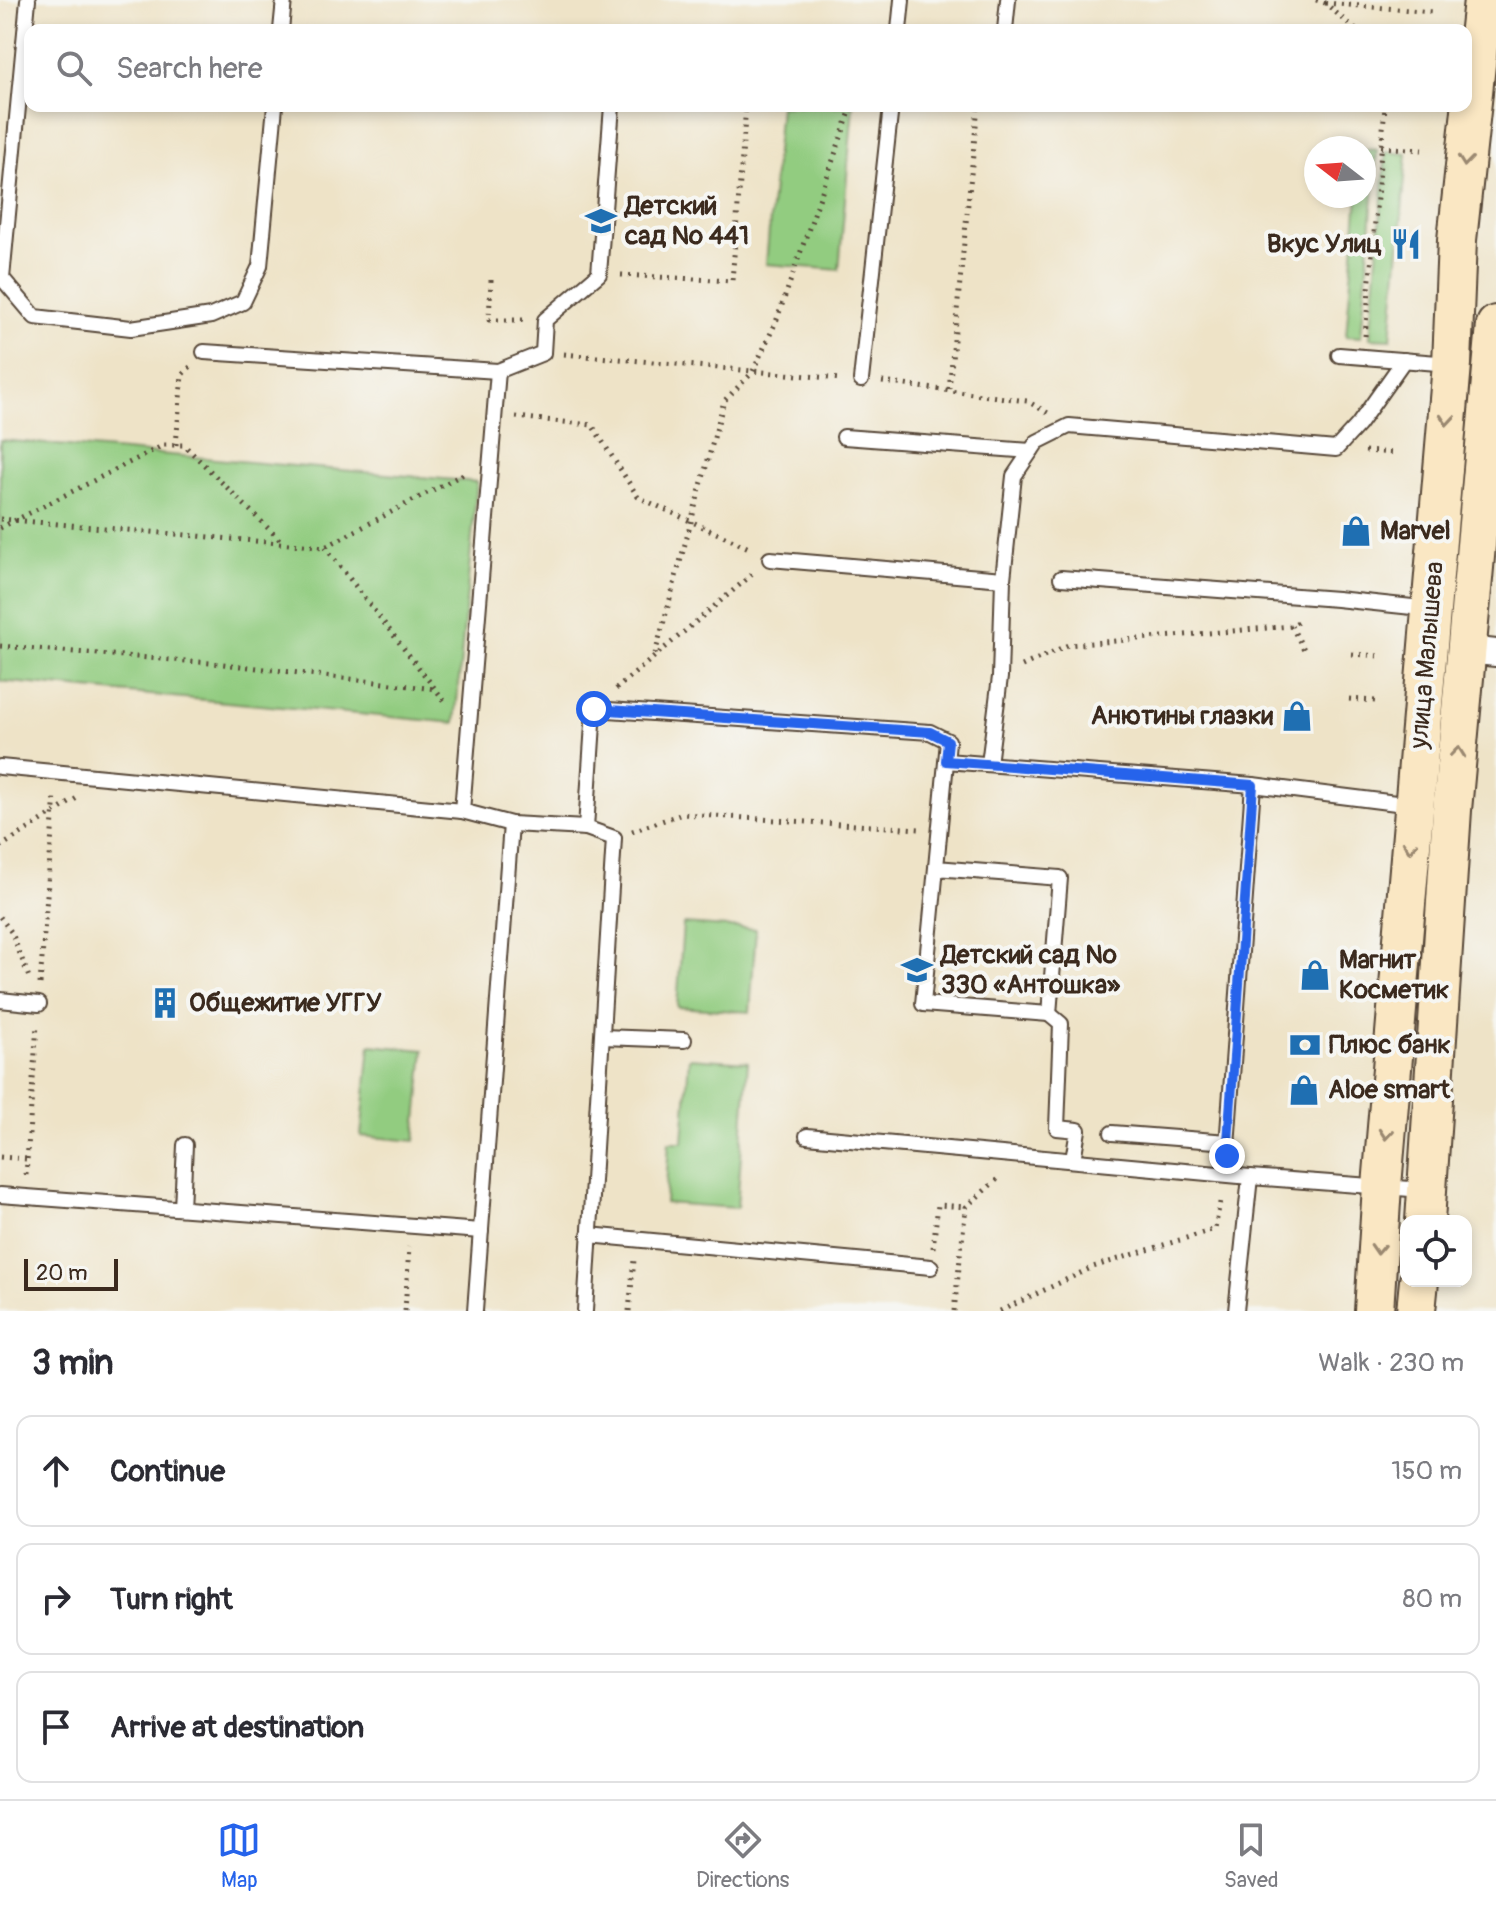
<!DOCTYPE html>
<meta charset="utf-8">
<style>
:root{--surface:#fff;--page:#f2f2f3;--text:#2b2b33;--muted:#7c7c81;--line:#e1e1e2;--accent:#2563eb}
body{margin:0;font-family:Pangolin,sans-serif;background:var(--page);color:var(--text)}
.controls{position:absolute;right:24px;bottom:24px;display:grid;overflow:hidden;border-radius:16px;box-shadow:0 4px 12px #0003}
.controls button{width:72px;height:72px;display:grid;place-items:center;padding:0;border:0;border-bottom:2px solid var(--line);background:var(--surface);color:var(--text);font:40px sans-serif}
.compass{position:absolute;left:1304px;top:136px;width:72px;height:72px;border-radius:50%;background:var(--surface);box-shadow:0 4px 12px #0003;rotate:287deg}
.scale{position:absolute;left:24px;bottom:20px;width:94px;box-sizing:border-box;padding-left:8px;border:4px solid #3b2a1e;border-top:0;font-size:22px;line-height:28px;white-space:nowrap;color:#3b2a1e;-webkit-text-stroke:6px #f6f6f2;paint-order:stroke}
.stop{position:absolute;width:24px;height:24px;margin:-18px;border:6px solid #2563eb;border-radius:50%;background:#fff}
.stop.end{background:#2563eb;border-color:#fff;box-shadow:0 2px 8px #0008}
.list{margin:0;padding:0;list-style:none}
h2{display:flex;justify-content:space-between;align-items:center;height:104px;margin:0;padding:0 32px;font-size:34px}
h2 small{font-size:26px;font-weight:400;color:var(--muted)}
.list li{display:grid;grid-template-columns:52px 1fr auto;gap:24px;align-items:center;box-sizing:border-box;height:112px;margin:0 16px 16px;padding:0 16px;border:2px solid var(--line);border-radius:16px}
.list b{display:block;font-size:30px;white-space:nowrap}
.list em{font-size:26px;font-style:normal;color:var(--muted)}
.icon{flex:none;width:44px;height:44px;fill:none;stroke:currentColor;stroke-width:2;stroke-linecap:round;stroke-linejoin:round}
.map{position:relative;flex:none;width:1496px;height:1311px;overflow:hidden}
.search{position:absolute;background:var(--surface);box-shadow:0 4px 12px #0003;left:24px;right:24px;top:24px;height:88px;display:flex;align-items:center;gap:20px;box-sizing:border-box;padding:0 28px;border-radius:16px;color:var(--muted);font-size:30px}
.sheet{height:488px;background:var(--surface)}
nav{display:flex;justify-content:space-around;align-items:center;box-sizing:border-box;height:112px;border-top:2px solid var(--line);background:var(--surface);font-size:22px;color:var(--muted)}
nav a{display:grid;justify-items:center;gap:4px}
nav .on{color:var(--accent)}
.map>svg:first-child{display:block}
.green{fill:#92cc80;stroke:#667b4f;stroke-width:2}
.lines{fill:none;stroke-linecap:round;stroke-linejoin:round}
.service-casing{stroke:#564637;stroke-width:18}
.minor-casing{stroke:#564637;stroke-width:30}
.secondary-casing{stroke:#564637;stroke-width:42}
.path{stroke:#564637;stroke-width:5;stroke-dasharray:2 6;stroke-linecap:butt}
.service{stroke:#fff;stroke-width:14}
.minor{stroke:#fff;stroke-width:26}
.secondary{stroke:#fae7c3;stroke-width:38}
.oneway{stroke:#9a8870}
.route{stroke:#2563eb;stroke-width:10}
.labels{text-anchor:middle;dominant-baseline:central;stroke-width:8;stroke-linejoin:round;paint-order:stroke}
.poi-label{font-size:26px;font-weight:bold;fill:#3b2a1e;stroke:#f6f6f2;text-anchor:start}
.street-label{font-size:26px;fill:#3b2a1e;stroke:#f6f6f2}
</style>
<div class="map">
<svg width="1496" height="1311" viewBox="0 0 1496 1311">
<rect width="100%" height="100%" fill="#f6f6f2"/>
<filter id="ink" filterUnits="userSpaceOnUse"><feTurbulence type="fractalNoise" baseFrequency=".0125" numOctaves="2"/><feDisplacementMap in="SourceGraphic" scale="16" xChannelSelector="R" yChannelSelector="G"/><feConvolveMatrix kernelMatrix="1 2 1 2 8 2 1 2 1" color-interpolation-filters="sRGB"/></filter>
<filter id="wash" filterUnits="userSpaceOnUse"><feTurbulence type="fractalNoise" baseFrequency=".006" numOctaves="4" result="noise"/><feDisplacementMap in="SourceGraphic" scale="32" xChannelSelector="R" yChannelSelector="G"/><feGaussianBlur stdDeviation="1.8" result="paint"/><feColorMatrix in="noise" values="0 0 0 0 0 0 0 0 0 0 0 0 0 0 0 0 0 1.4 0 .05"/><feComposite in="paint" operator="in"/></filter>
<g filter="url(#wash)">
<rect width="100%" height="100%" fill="#eee3c7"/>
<g class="green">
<polygon points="780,106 853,106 839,270 766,264"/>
<polygon points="1364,149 1377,150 1361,337 1346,336 1358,196 1364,196"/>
<polygon points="1386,152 1407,154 1391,339 1370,338"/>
<polygon points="0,440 477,482 455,723 0,681"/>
<polygon points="683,924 756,929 750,1012 677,1007"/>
<polygon points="370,1045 424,1050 415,1141 361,1136"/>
<polygon points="689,1058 748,1062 737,1208 665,1203 669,1142 683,1142"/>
</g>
</g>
<g filter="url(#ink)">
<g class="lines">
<defs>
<g id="service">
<polyline points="28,0 2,278 35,317 131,328 211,316 243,302 260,266 275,106"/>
<polyline points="281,30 284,0"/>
<polyline points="899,30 902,0"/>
<polyline points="1005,30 1008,0"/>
<polyline points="204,352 498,371 543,353 545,320 599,274 612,106"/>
<polyline points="1339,355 1450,364"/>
<polyline points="861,380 891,106"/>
<polyline points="844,437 1031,451"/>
<polyline points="770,559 1003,579"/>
<polyline points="1061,578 1337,599 1431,609"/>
<polyline points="946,761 1253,785 1412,805"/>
<polyline points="989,764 1000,677 1003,579 1014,476 1037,442 1069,426 1336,449 1358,425 1404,360"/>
<polyline points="0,767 462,811 511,824 586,828 614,838 585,1311"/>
<polyline points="462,811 498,371"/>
<polyline points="586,828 594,709 930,732 948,741 923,1004 1049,1014 1060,878 936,868"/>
<polyline points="0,1000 39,1004"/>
<polyline points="1049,1014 1061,1024 1057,1128 1078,1130 1073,1160"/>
<polyline points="602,1037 684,1040"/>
<polyline points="1112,1133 1228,1142"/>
<polyline points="807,1136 1250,1177 1424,1190"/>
<polyline points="1225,1174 1253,785"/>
<polyline points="0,1195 481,1231"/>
<polyline points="182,1208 185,1145"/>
<polyline points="589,1235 931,1267"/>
<polyline points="475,1311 511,824"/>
<polyline points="1236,1311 1250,1177"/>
</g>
<polyline id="minor" points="1468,650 1496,653"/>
<g id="secondary">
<polyline points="1425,1221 1452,810 1496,325"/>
<polyline points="1374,1311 1382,1186 1452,364 1457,240 1483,0"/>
<polyline points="1416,1311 1419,1281"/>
</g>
</defs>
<use href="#service" class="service-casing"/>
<use href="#minor" class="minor-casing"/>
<use href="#secondary" class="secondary-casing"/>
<g class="path">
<polyline points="1316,0 1325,3 1356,30"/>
<polyline points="1325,3 1433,12"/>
<polyline points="1381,147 1422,150"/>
<polyline points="621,275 732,281 746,106"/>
<polyline points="491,280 489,320 524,320"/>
<polyline points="1365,336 1385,106"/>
<polyline points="564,354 841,379"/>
<polyline points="882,382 1027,401 1048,413"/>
<polyline points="949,389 978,106"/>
<polyline points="516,417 592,425 638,497 751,549"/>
<polyline points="176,445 182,375 191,366"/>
<polyline points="1365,451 1396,453"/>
<polyline points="0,519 325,547 467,472"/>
<polyline points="0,528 164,445 184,445 283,543"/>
<polyline points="325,547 447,704"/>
<polyline points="1291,626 1305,651"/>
<polyline points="0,646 223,664 435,689"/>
<polyline points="655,654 724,401 752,373 776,322 852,106"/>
<polyline points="1352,654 1379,656"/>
<polyline points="1022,666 1068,645 1291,626 1301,620"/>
<polyline points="616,689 755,572"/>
<polyline points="1349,699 1375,701"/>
<polyline points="632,831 682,814 919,829"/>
<polyline points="0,847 77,798"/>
<polyline points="0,917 12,933 30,980"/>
<polyline points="40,984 55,794"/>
<polyline points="0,1157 27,1159"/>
<polyline points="26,1175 37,1025"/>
<polyline points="933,1248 938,1205 966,1207"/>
<polyline points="405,1311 409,1247"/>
<polyline points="629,1311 634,1260"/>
<polyline points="954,1311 966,1207 1001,1176"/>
<polyline points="1000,1311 1093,1267 1215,1229 1221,1197"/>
</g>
<use href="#service" class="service"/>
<use href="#minor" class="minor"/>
<use href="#secondary" class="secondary"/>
</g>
<defs><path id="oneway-chevron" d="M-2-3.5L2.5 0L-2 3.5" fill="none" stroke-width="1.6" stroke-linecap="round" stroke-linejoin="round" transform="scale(2)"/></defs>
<g class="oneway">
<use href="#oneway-chevron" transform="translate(1465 161) rotate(96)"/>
<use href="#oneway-chevron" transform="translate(1447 420) rotate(95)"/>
<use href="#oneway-chevron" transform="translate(1458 752) rotate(-84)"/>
<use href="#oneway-chevron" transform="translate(1410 847) rotate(95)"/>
<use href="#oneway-chevron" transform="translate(1386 1134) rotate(95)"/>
<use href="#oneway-chevron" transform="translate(1378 1249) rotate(93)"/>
</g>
</g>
<g class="lines" filter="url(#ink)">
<polyline class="route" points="594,709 930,732 948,741 946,761 1253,785 1227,1156"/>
</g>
<defs>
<symbol id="school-bare" viewBox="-9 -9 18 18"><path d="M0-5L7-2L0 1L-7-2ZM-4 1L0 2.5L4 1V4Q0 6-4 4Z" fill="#1f6fb2" stroke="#f6f6f2" stroke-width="2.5" paint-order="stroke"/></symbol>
<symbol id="restaurant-bare" viewBox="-9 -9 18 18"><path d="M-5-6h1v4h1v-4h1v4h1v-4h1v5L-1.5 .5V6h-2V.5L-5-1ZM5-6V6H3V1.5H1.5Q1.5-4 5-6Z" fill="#1f6fb2" stroke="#f6f6f2" stroke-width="2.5" paint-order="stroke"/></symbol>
<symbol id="shop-bare" viewBox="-9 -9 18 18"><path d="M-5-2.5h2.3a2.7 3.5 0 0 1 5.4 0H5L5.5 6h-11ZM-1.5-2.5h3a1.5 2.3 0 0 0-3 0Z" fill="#1f6fb2" stroke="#f6f6f2" stroke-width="2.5" paint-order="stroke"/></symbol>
<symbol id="building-bare" viewBox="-9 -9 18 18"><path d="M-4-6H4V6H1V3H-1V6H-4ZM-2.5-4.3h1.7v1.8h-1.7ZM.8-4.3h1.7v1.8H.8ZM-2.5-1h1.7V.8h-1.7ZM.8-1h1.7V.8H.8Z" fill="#1f6fb2" stroke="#f6f6f2" stroke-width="2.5" paint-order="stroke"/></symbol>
<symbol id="bank-bare" viewBox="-9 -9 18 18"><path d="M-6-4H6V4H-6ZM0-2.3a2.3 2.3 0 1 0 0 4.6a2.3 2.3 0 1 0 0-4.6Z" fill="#1f6fb2" stroke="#f6f6f2" stroke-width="2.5" paint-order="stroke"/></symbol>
</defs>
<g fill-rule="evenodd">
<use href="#school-bare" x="579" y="199" width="44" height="44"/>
<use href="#restaurant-bare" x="1384" y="222" width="44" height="44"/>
<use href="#shop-bare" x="1334" y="509" width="44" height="44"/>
<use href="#shop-bare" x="1275" y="694" width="44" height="44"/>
<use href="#school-bare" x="895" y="948" width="44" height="44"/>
<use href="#shop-bare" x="1293" y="953" width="44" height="44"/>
<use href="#building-bare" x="143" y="981" width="44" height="44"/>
<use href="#bank-bare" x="1283" y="1023" width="44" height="44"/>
<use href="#shop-bare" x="1282" y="1068" width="44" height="44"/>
</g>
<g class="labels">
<g class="poi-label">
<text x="625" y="206">Детский<tspan x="625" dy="30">сад № 441</tspan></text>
<text x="1382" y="244" text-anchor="end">Вкус Улиц</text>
<text x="1380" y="531">Marvel</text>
<text x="1273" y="716" text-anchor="end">Анютины глазки</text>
<text x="941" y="955">Детский сад №<tspan x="941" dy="30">330 «Антошка»</tspan></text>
<text x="1339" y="960">Магнит<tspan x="1339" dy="30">Косметик</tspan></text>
<text x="189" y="1003">Общежитие УГГУ</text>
<text x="1329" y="1045">Плюс банк</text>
<text x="1328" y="1090">Aloe smart</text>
</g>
<g class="street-label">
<text transform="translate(1427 655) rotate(-85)">улица Малышева</text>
</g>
</g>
</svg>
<div class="controls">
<button><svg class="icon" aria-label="locate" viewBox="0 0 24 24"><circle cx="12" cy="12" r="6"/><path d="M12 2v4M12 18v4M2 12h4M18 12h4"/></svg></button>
</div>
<svg class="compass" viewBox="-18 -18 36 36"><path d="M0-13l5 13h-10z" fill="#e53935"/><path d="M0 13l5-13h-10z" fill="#7c7c81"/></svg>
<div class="scale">20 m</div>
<div class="stop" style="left:594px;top:709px"></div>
<div class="stop end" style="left:1227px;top:1156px"></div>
<div class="search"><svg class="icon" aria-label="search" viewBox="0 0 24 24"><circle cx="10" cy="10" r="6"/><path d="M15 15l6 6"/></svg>Search here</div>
</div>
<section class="sheet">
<h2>3 min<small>Walk · 230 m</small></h2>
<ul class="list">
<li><svg class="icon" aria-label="ahead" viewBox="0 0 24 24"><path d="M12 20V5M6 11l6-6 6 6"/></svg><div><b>Continue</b></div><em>150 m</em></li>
<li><svg class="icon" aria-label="right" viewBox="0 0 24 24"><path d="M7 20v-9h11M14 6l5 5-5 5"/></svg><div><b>Turn right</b></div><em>80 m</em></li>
<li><svg class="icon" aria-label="arrive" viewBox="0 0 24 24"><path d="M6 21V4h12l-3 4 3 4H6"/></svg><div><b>Arrive at destination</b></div></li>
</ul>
</section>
<nav>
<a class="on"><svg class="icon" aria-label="map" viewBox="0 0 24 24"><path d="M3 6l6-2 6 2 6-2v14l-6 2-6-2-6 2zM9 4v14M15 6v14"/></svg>Map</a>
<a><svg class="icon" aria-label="directions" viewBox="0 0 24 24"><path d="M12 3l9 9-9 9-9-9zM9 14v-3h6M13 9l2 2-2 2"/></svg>Directions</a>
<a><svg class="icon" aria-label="saved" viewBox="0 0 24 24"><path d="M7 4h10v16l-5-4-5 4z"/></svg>Saved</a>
</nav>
